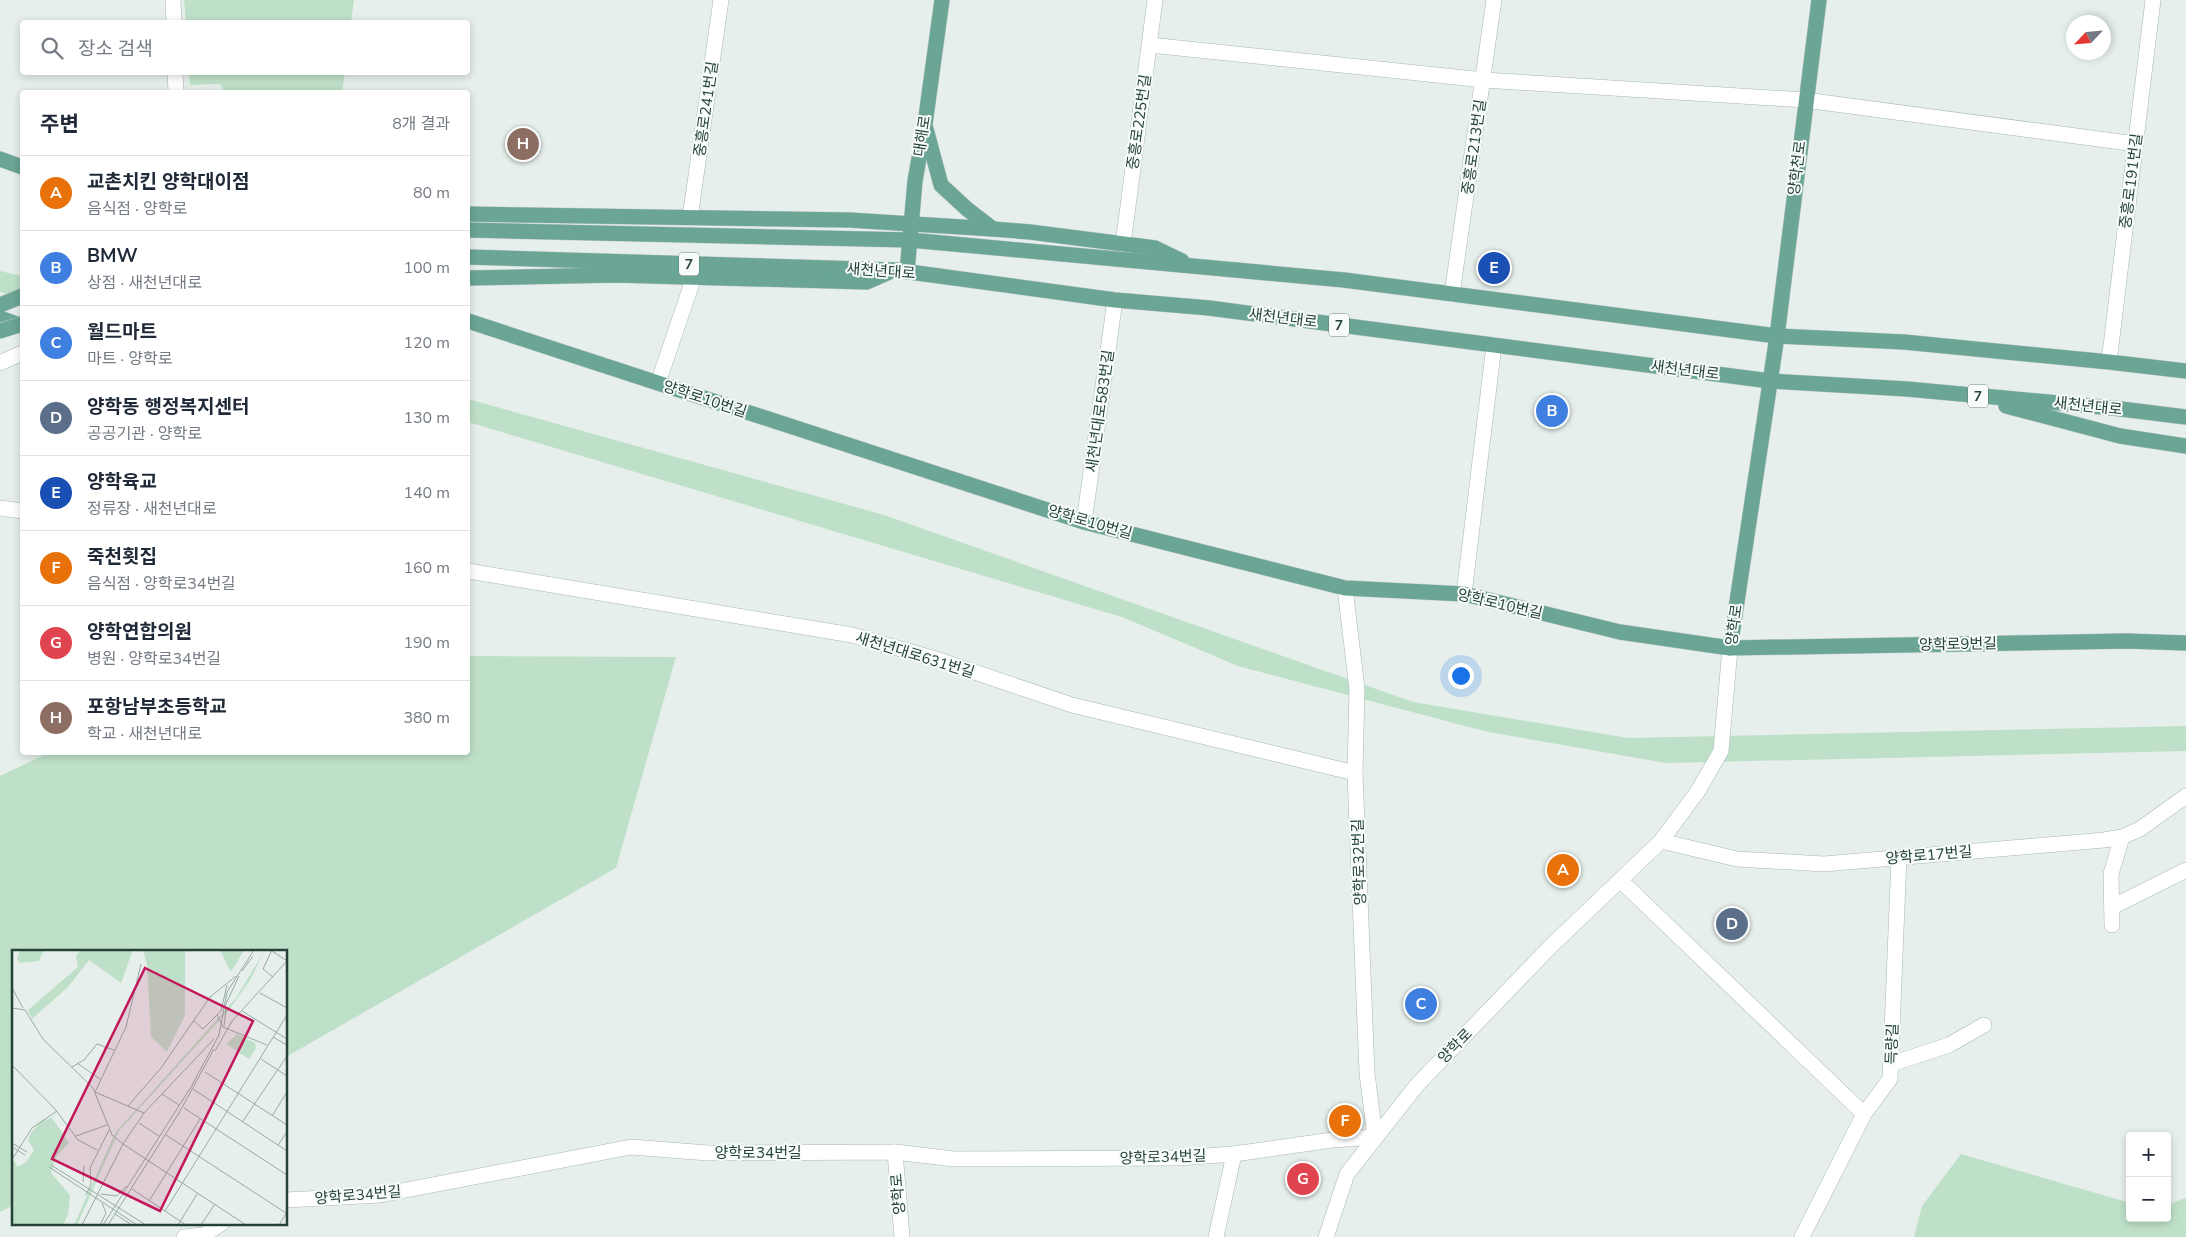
<!DOCTYPE html>
<html lang="ko">
<meta charset="utf-8">
<style>
:root{--surface:#fff;--page:#f6f6f7;--text:#1f2937;--muted:#747a83;--line:#e0e1e3;--accent:#ea580c}
body{margin:0;font-family:"Nunito Sans","Noto Sans KR",sans-serif;background:var(--page);color:var(--text)}
.controls{position:absolute;right:15px;bottom:15px;display:grid;overflow:hidden;border-radius:5px;box-shadow:0 2px 8px #0003}
.controls button{width:45px;height:45px;display:grid;place-items:center;padding:0;border:0;border-bottom:1px solid var(--line);background:var(--surface);color:var(--text);font:25px sans-serif}
.compass{position:absolute;left:2066px;top:15px;width:45px;height:45px;border-radius:50%;background:var(--surface);box-shadow:0 2px 8px #0003;rotate:244deg}
.you{position:absolute;left:1460px;top:675px;width:18px;height:18px;margin:-12px;border:4px solid #fff;border-radius:50%;background:#1a73e8;box-shadow:0 0 0 8px #1a73e833}
.badge{display:grid;place-items:center;width:32px;height:32px;border-radius:50%;background:var(--accent);color:#fff;font-size:16px;font-weight:700}
.pin{position:absolute;translate:-50% -50%;border:2px solid #fff;box-shadow:0 1px 5px #0006}
.list{margin:0;padding:0;list-style:none}
h2{display:flex;justify-content:space-between;align-items:center;height:65px;margin:0;padding:0 20px;font-size:21px}
h2 small{font-size:16px;font-weight:400;color:var(--muted)}
.list li{display:grid;grid-template-columns:32px 1fr auto;gap:15px;align-items:center;box-sizing:border-box;height:75px;padding:0 20px;border-top:1px solid var(--line)}
.list b{display:block;font-size:19px;white-space:nowrap}
.list p{margin:0;font-size:16px;white-space:nowrap;color:var(--muted)}
.list em{font-size:16px;font-style:normal;color:var(--muted)}
.icon{flex:none;width:28px;height:28px;fill:none;stroke:currentColor;stroke-width:2;stroke-linecap:round;stroke-linejoin:round}
.map{position:relative;flex:none;width:2186px;height:1237px;overflow:hidden}
.search{position:absolute;background:var(--surface);box-shadow:0 2px 8px #0003;left:20px;top:20px;width:450px;height:55px;display:flex;align-items:center;gap:12px;box-sizing:border-box;padding:0 18px;border-radius:5px;color:var(--muted);font-size:19px}
.panel{position:absolute;background:var(--surface);box-shadow:0 2px 8px #0003;left:20px;top:90px;width:450px;height:665px;border-radius:5px}
.map>svg:first-child{display:block}
.green{fill:#bfe0c8}
.lines{fill:none;stroke-linecap:round;stroke-linejoin:round}
.minor-casing{stroke:#a8b8b2;stroke-width:16}
.major-casing{stroke:#c2cac8;stroke-width:16}
.minor{stroke:#fff;stroke-width:15}
.major{stroke:#6aa596;stroke-width:15}
.major-bridge-casing{stroke:#c2cac8;stroke-width:16;stroke-linecap:butt}
.major-bridge{stroke:#6aa596;stroke-width:15}
.labels{text-anchor:middle;dominant-baseline:central;stroke-width:4;stroke-linejoin:round;paint-order:stroke}
.shield{fill:#f7fbf9;stroke:#637a73;stroke-width:1}
.shield-label{font-size:14px;font-weight:bold;fill:#24423a}
.street-label{font-size:15px;fill:#24423a;stroke:#f7fbf9}
.inset-road{fill:none;stroke:#98aaa4;stroke-width:1}
.view{fill:#c2185b;fill-opacity:0.15;stroke:#c2185b;stroke-width:2.5}
.inset-edge{fill:none;stroke:#24423a;stroke-width:2.5}
</style>
<div class="map">
<svg width="2186" height="1237" viewBox="0 0 2186 1237">
<rect width="100%" height="100%" fill="#e6efeb"/>
<g class="green">
<polygon points="184,0 354,0 351,22 186,22"/>
<polygon points="189,73 189,72 345,73 342,92 225,92 220,84 190,85"/>
<polygon points="0,271 22,276 22,298 0,292"/>
<polygon points="468,399 884,515 1413,702 1628,738 2186,726 2186,751 1666,763 1488,732 1238,666 1122,617 468,422"/>
<polygon points="468,656 676,657 616,868 286,1057 286,951 14,951 14,1205 0,1212 0,776 48,753 468,752"/>
<polygon points="1961,1154 2130,1203 2130,1218 2167,1218 2167,1205 2186,1198 2186,1237 1914,1237 1922,1206"/>
</g>
<g class="lines">
<defs>
<g id="minor">
<polyline points="173,0 174,22"/>
<polyline points="1150,45 1484,80 1805,100 2136,144"/>
<polyline points="175,72 176,92"/>
<polyline points="690,218 721,0"/>
<polyline points="1123,244 1155,0"/>
<polyline points="1452,294 1494,0"/>
<polyline points="2109,362 2153,0"/>
<polyline points="0,363 22,353"/>
<polyline points="658,383 694,277"/>
<polyline points="0,508 22,511"/>
<polyline points="1084,522 1115,300"/>
<polyline points="468,571 852,635 939,660 1072,705 1355,773"/>
<polyline points="1345,588 1357,689 1355,773 1367,1073 1375,1137"/>
<polyline points="1464,594 1494,345"/>
<polyline points="1661,841 1737,859 1824,864 2104,840 2122,837 2140,829 2186,796"/>
<polyline points="1621,881 1864,1114"/>
<polyline points="2112,907 2186,870"/>
<polyline points="2112,925 2111,874 2122,837"/>
<polyline points="1891,1064 1949,1045 1984,1025"/>
<polyline points="895,1152 902,1237"/>
<polyline points="286,1200 380,1195 631,1147 708,1153 895,1152 954,1159 1178,1158 1234,1154 1332,1140 1375,1137"/>
<polyline points="184,1237 204,1235 222,1223"/>
<polyline points="1216,1237 1234,1154"/>
<polyline points="1326,1237 1347,1174 1417,1085 1550,947 1661,841 1698,791 1721,751 1730,648"/>
<polyline points="1802,1237 1864,1114 1890,1079 1899,857"/>
</g>
<g id="major">
<polyline points="926,129 941,185 967,209 993,229"/>
<polyline points="0,159 22,167"/>
<polyline points="468,214 849,220 993,229 1030,232 1155,248 1182,261"/>
<polyline points="468,230 910,240 1344,280 1777,336 1904,342 2109,362 2186,371"/>
<polyline points="468,257 895,270 1115,300 1209,308 1770,381 1907,389 2113,408 2186,417"/>
<polyline points="907,272 915,181 925,124 942,0"/>
<polyline points="468,278 616,275 867,282 892,271"/>
<polyline points="0,305 22,296"/>
<polyline points="0,318 22,326"/>
<polyline points="468,321 1084,522 1345,588 1464,594 1620,632 1730,648 2126,641 2186,643"/>
<polyline points="2006,406 2120,436 2186,446"/>
<polyline points="1730,648 1777,336 1819,0"/>
</g>
</defs>
<use href="#minor" class="minor-casing"/>
<use href="#major" class="major-casing"/>
<use href="#minor" class="minor"/>
<use href="#major" class="major"/>
<defs>
<polyline id="major-bridge" points="0,331 22,324"/>
</defs>
<use href="#major-bridge" class="major-bridge-casing"/>
<use href="#major-bridge" class="major-bridge"/>
</g>
<g class="labels">
<g class="shield">
<rect x="679" y="252.5" width="20" height="23" rx="4"/>
<rect x="1329" y="313.5" width="20" height="23" rx="4"/>
<rect x="1968" y="384.5" width="20" height="23" rx="4"/>
</g>
<g class="shield-label">
<text x="689" y="264">7</text>
<text x="1339" y="325">7</text>
<text x="1978" y="396">7</text>
</g>
<g class="street-label">
<text transform="translate(706 109) rotate(-82)">중흥로241번길</text>
<text transform="translate(1139 122) rotate(-82)">중흥로225번길</text>
<text transform="translate(922 136) rotate(-81)">대해로</text>
<text transform="translate(1474 147) rotate(-82)">중흥로213번길</text>
<text transform="translate(1797 168) rotate(-83)">양학천로</text>
<text transform="translate(2131 181) rotate(-83)">중흥로191번길</text>
<text transform="translate(881 271) rotate(4)">새천년대로</text>
<text transform="translate(1283 318) rotate(7)">새천년대로</text>
<text transform="translate(1685 370) rotate(7)">새천년대로</text>
<text transform="translate(705 399) rotate(18)">양학로10번길</text>
<text transform="translate(2088 406) rotate(6)">새천년대로</text>
<text transform="translate(1100 411) rotate(-82)">새천년대로583번길</text>
<text transform="translate(1090 522) rotate(16)">양학로10번길</text>
<text transform="translate(1500 604) rotate(13)">양학로10번길</text>
<text transform="translate(1734 625) rotate(-82)">양학로</text>
<text transform="translate(1958 644) rotate(-1)">양학로9번길</text>
<text transform="translate(915 655) rotate(17)">새천년대로631번길</text>
<text transform="translate(1929 855) rotate(-5)">양학로17번길</text>
<text transform="translate(1359 862) rotate(-92)">양학로32번길</text>
<text transform="translate(1892 1044) rotate(-88)">득량길</text>
<text transform="translate(1455 1046) rotate(-46)">양학로</text>
<text x="758" y="1153">양학로34번길</text>
<text transform="translate(1163 1157) rotate(-2)">양학로34번길</text>
<text transform="translate(898 1194) rotate(-95)">양학로</text>
<text transform="translate(358 1195) rotate(-5)">양학로34번길</text>
</g>
</g>
<g transform="translate(12 950)">
<rect width="275" height="275" fill="#e6efeb"/>
<path d="M8,0H32L27,11L8,13L5,10ZM69,0H121L109,33L77,10L56,37L20,69L16,60L66,17L64,6ZM173,0V65L155,102L139,87L135,15L131,0ZM208,0H232L219,22ZM253,0L238,30L217,60L107,181L65,275H62L103,183L224,48ZM225,84L243,93L244,98L237,109L214,94ZM40,168L57,193L44,207L39,223L58,245L56,265L51,275H0V208L6,217L15,211L22,200L16,190L19,183L30,170Z" fill="#bfe0c8"/>
<path class="inset-road" d="M260,0L251,19L261,27M260,1L275,11M230,21L241,6M0,38L11,58M248,43L275,58M0,58L13,60L31,89L81,138L100,185L111,194M212,58L227,26M230,61L275,89M205,65L211,77L255,95M181,70L191,79L209,61L215,35M212,76L214,59M261,87L275,95M203,101L220,71L275,11M249,109L275,126M65,113L88,129M0,115L43,159L66,190L85,200M60,117L72,110L85,94L102,100M193,122L275,175M181,139L275,201M83,142L114,77L129,14M83,142L132,163M150,144L167,155M116,156L149,118L198,47L224,26M172,158L275,225M260,166L275,142M231,171L275,106M127,173L147,186M154,185L274,263M64,186L95,175M0,193L15,202M111,194L234,275M266,195L275,182M0,197L13,205M1,208L20,178L45,161M39,215L134,275M37,217L125,275M71,232L72,216M120,239L174,275M89,244L105,246L114,236M74,245L79,234L78,218L97,180M137,251L188,169M153,261L275,65M103,264L120,275M70,275L111,194L132,163L202,89M88,275L94,263L90,253M91,275L179,137L207,85L215,42L242,0M96,275L167,163L202,99M166,275L185,244M189,275L203,254M267,275L275,262"/>
<path class="view" d="M133,18L241,71L148,261L40,209Z"/>
<rect width="275" height="275" class="inset-edge"/>
</g>
</svg>
<div class="controls">
<button>+</button>
<button>−</button>
</div>
<svg class="compass" viewBox="-18 -18 36 36"><path d="M0-13l5 13h-10z" fill="#e53935"/><path d="M0 13l5-13h-10z" fill="#747a83"/></svg>
<div class="you"></div>
<div class="pin badge" style="left:1563px;top:870px;background:#e8710a">A</div>
<div class="pin badge" style="left:1552px;top:411px;background:#3f7fe0">B</div>
<div class="pin badge" style="left:1421px;top:1004px;background:#3f7fe0">C</div>
<div class="pin badge" style="left:1732px;top:924px;background:#5c6f8a">D</div>
<div class="pin badge" style="left:1494px;top:268px;background:#1a4fb4">E</div>
<div class="pin badge" style="left:1345px;top:1121px;background:#e8710a">F</div>
<div class="pin badge" style="left:1303px;top:1179px;background:#e0444e">G</div>
<div class="pin badge" style="left:523px;top:144px;background:#8d6e63">H</div>
<div class="search"><svg class="icon" aria-label="search" viewBox="0 0 24 24"><circle cx="10" cy="10" r="6"/><path d="M15 15l6 6"/></svg>장소 검색</div>
<section class="panel">
<h2>주변<small>8개 결과</small></h2>
<ul class="list">
<li><span class="badge" style="background:#e8710a">A</span><div><b>교촌치킨 양학대이점</b><p>음식점 · 양학로</p></div><em>80 m</em></li>
<li><span class="badge" style="background:#3f7fe0">B</span><div><b>BMW</b><p>상점 · 새천년대로</p></div><em>100 m</em></li>
<li><span class="badge" style="background:#3f7fe0">C</span><div><b>월드마트</b><p>마트 · 양학로</p></div><em>120 m</em></li>
<li><span class="badge" style="background:#5c6f8a">D</span><div><b>양학동 행정복지센터</b><p>공공기관 · 양학로</p></div><em>130 m</em></li>
<li><span class="badge" style="background:#1a4fb4">E</span><div><b>양학육교</b><p>정류장 · 새천년대로</p></div><em>140 m</em></li>
<li><span class="badge" style="background:#e8710a">F</span><div><b>죽천횟집</b><p>음식점 · 양학로34번길</p></div><em>160 m</em></li>
<li><span class="badge" style="background:#e0444e">G</span><div><b>양학연합의원</b><p>병원 · 양학로34번길</p></div><em>190 m</em></li>
<li><span class="badge" style="background:#8d6e63">H</span><div><b>포항남부초등학교</b><p>학교 · 새천년대로</p></div><em>380 m</em></li>
</ul>
</section>
</div>
